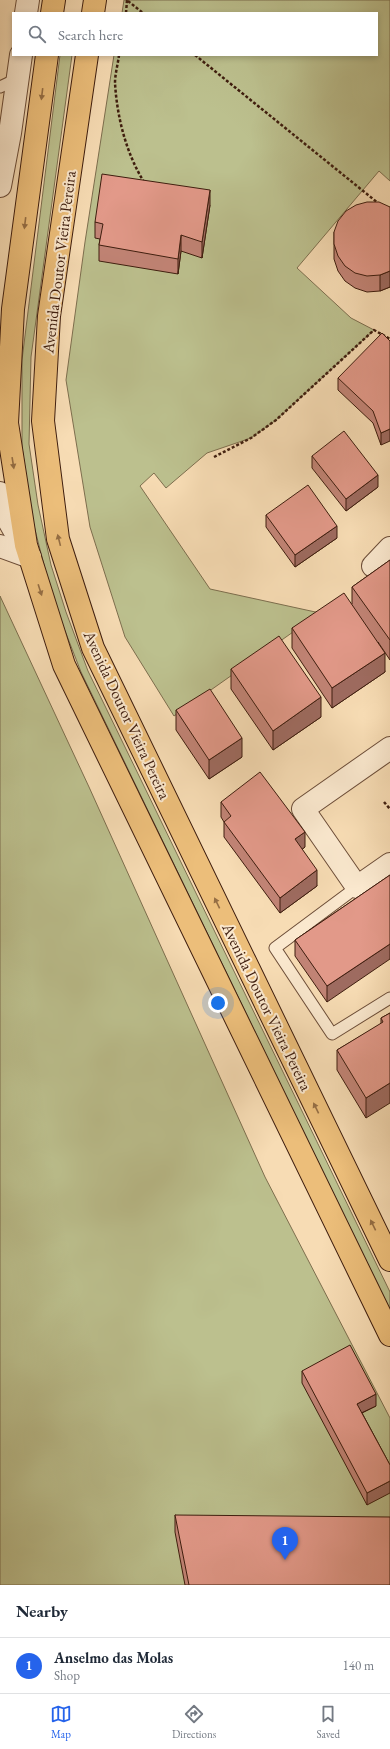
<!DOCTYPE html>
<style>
:root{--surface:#fff;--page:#f6f6f7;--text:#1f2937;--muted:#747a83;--line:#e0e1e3;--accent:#2563eb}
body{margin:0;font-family:"EB Garamond",serif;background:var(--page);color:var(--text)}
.you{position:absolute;left:218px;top:1003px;width:14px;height:14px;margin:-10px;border:3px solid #fff;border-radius:50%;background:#1a73e8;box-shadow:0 0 0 6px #1a73e833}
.badge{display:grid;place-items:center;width:26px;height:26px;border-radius:50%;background:var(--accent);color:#fff;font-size:13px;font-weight:700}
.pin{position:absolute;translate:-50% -33px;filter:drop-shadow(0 1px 2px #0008)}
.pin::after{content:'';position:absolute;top:21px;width:14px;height:12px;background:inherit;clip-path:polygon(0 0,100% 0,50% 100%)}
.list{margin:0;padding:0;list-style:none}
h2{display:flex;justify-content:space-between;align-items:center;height:52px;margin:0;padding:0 16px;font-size:17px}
h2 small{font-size:13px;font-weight:400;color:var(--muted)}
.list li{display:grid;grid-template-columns:26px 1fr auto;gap:12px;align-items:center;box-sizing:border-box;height:56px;padding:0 16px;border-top:1px solid var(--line)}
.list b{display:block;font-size:15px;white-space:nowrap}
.list p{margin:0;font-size:13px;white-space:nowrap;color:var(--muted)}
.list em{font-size:13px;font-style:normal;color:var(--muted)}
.icon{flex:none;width:22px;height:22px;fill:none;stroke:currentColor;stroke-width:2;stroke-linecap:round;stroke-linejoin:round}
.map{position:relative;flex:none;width:390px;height:1585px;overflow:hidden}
.search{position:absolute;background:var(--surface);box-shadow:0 2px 6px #0003;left:12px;right:12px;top:12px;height:44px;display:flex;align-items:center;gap:10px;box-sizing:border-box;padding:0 14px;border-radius:0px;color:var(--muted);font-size:15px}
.sheet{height:108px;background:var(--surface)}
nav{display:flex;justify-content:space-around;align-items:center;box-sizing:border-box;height:56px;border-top:1px solid var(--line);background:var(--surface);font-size:11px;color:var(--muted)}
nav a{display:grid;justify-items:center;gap:2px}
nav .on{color:var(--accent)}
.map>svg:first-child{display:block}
.green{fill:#bcc08e;stroke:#7d6e4e}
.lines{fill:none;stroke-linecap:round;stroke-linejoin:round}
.lane-casing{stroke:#6c4d38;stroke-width:13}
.street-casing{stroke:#6c4d38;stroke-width:24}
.primary-casing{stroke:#3e1d0e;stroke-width:24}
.path{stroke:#3e1d0e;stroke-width:2.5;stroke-dasharray:3 2;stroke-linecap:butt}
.lane{stroke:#fae8ce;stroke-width:11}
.street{stroke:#fae8ce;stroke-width:22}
.primary{stroke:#ecbe7a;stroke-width:22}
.wall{fill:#c28476;stroke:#3e1d0e}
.shaded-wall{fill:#9e6b60;stroke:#3e1d0e}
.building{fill:#e29989;stroke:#3e1d0e}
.oneway{fill:#956e44}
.labels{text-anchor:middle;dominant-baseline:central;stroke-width:4;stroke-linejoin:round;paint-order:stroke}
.street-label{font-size:16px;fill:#3e1d0e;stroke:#fae8ce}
</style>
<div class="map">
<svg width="390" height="1585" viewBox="0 0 390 1585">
<rect width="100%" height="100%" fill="#f7dcb4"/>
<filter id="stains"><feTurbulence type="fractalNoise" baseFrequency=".005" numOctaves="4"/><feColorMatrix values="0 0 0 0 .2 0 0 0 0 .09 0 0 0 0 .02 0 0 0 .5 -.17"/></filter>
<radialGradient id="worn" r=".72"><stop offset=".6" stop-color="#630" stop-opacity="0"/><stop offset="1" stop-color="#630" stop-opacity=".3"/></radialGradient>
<g class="green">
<polygon points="124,0 390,0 390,181 379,171 297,268 351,318 374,330 276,420 251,438 207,453 166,488 154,473 140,486 210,589 320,613 174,716 125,637 90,527 66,380 85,242 114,55 377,55 377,13 122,13"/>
<polygon points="60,55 72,55 31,357 29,444 38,505 51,565 66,612 88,671 390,1292 390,1311 81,672 53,600 32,518 22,447 22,360"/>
<polygon points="0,596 89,787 265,1177 390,1418 390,1535 185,1585 0,1585"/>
</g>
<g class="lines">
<defs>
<g id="lane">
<polyline points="0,87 17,79"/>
<polyline points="357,887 275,948 332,1034 390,998"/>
</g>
<g id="street">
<polyline points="26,13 28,0"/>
<polyline points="0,186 10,133 21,55"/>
<polyline points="0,493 5,514 27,553"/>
<polyline points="0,546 30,557"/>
<polyline points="373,566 390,548"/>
<polyline points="390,748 303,809 357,887 390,864"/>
</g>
<g id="primary">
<polyline points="52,13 54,0"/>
<polyline points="93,13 95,0"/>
<polyline points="47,55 13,309 7,423 26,545 64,665 390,1335"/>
<polyline points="87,55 49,316 43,421 58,539 93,648 390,1260"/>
</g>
</defs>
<use href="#lane" class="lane-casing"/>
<use href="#street" class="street-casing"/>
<use href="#primary" class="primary-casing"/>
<g class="path">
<polyline points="128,1 143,13"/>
<polyline points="126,13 127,0"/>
<path d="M119,55C118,64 115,74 115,83C117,117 126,153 144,182"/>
<polyline points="195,55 378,203"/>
<polyline points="214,457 251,438 276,420 374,330 390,339"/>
<polyline points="384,802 390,809"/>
</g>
<use href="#lane" class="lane"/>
<use href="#street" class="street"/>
<use href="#primary" class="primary"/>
</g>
<g class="wall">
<polygon points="210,205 202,258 181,251 178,274 99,261 99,245 100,239 95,238 95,222"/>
<polygon points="390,207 390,287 380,291 367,292 355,288 345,281 338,271 334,259 334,232"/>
<polygon points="390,341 381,445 373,423 338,390 338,378"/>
<polygon points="312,456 378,487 346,511 312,468"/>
<polygon points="266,515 337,538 295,567 266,527"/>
<polygon points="390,560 390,660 378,642 385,672 332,708 292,648 292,628 352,604 352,587"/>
<polygon points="231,669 321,717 273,750 231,689"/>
<polygon points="176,710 242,757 209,779 176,730"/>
<polygon points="221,802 305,847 302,849 317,886 280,913 224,837 224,822 221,817"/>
<polygon points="390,875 327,1002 295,956 295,940"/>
<polygon points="390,1013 366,1118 337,1070 337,1050 381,1024 381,1018"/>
<polygon points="302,1371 376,1406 362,1413 390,1465 367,1505 302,1383"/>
<polygon points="175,1515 390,1585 185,1585 175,1532"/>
</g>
<g class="shaded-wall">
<polygon points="210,190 210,205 202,258 202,242"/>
<polygon points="181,235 181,251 178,274 178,259"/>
<polygon points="390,271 390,287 380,291 380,275"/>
<polygon points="390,429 390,441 381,445 381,433"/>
<polygon points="378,475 378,487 346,511 346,499"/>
<polygon points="337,526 337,538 295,567 295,555"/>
<polygon points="385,653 385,672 332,708 332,688"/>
<polygon points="321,697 321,717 273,750 273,731"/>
<polygon points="242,738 242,757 209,779 209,760"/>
<polygon points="305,832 305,847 295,855 295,839"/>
<polygon points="317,870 317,886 280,913 280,898"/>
<polygon points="390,944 390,959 327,1002 327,986"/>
<polygon points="390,1083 390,1103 366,1118 366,1098"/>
<polygon points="376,1394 376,1406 357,1415 357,1404"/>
<polygon points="390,1481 390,1493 367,1505 367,1493"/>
</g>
<g class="building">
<polygon points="102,174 210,190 202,242 181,235 178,259 99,245 103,224 95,222"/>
<polygon points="367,202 379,202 390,207 390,271 380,275 367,276 355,273 345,266 338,256 334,244 334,232 338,221 346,211 356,205"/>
<polygon points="382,333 390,341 390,429 381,433 373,411 338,378"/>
<polygon points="344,431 378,475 346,499 312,456"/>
<polygon points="308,485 337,526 295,555 266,515"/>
<polygon points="390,560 390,640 352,587"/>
<polygon points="344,593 385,653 332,688 292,628"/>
<polygon points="279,636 321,697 273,731 231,669"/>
<polygon points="210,689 242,738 209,760 176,710"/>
<polygon points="260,772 305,832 295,839 317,870 280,898 224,822 231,816 221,802"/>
<polygon points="390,875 390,944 327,986 295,940"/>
<polygon points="390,1013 390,1083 366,1098 337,1050 383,1022 381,1018"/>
<polygon points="350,1345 376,1394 357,1404 390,1465 390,1481 367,1493 302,1371"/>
<polygon points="175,1515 390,1517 390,1585 189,1585"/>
</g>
<defs><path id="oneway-solid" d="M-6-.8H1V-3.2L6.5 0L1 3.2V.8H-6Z"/></defs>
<g class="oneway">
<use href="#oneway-solid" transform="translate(42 94) rotate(97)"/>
<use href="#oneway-solid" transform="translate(25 223) rotate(97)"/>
<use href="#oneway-solid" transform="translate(13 463) rotate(81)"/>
<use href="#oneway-solid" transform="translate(59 540) rotate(-104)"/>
<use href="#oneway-solid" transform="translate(40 590) rotate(72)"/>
<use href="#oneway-solid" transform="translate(217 903) rotate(-116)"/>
<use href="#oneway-solid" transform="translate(316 1108) rotate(-116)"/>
<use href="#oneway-solid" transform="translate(373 1225) rotate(-116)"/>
</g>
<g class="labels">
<g class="street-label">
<text transform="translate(59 262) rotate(-83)">Avenida Doutor Vieira Pereira</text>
<text transform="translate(127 715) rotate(65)">Avenida Doutor Vieira Pereira</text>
<text transform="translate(267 1007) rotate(64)">Avenida Doutor Vieira Pereira</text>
</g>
</g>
<rect width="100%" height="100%" filter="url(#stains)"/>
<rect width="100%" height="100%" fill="url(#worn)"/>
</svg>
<div class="you"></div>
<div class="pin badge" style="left:285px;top:1560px">1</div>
<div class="search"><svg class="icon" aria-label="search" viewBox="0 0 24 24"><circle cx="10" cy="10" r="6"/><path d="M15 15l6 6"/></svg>Search here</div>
</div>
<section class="sheet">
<h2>Nearby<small></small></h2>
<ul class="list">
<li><span class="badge">1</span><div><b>Anselmo das Molas</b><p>Shop</p></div><em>140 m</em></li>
</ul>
</section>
<nav>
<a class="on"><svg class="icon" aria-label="map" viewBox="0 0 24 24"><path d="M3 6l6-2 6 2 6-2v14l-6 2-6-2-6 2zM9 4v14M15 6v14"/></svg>Map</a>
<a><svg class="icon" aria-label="directions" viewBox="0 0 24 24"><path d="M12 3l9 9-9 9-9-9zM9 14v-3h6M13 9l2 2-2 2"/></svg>Directions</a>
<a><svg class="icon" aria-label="saved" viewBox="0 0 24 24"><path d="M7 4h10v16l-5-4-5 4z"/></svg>Saved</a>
</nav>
